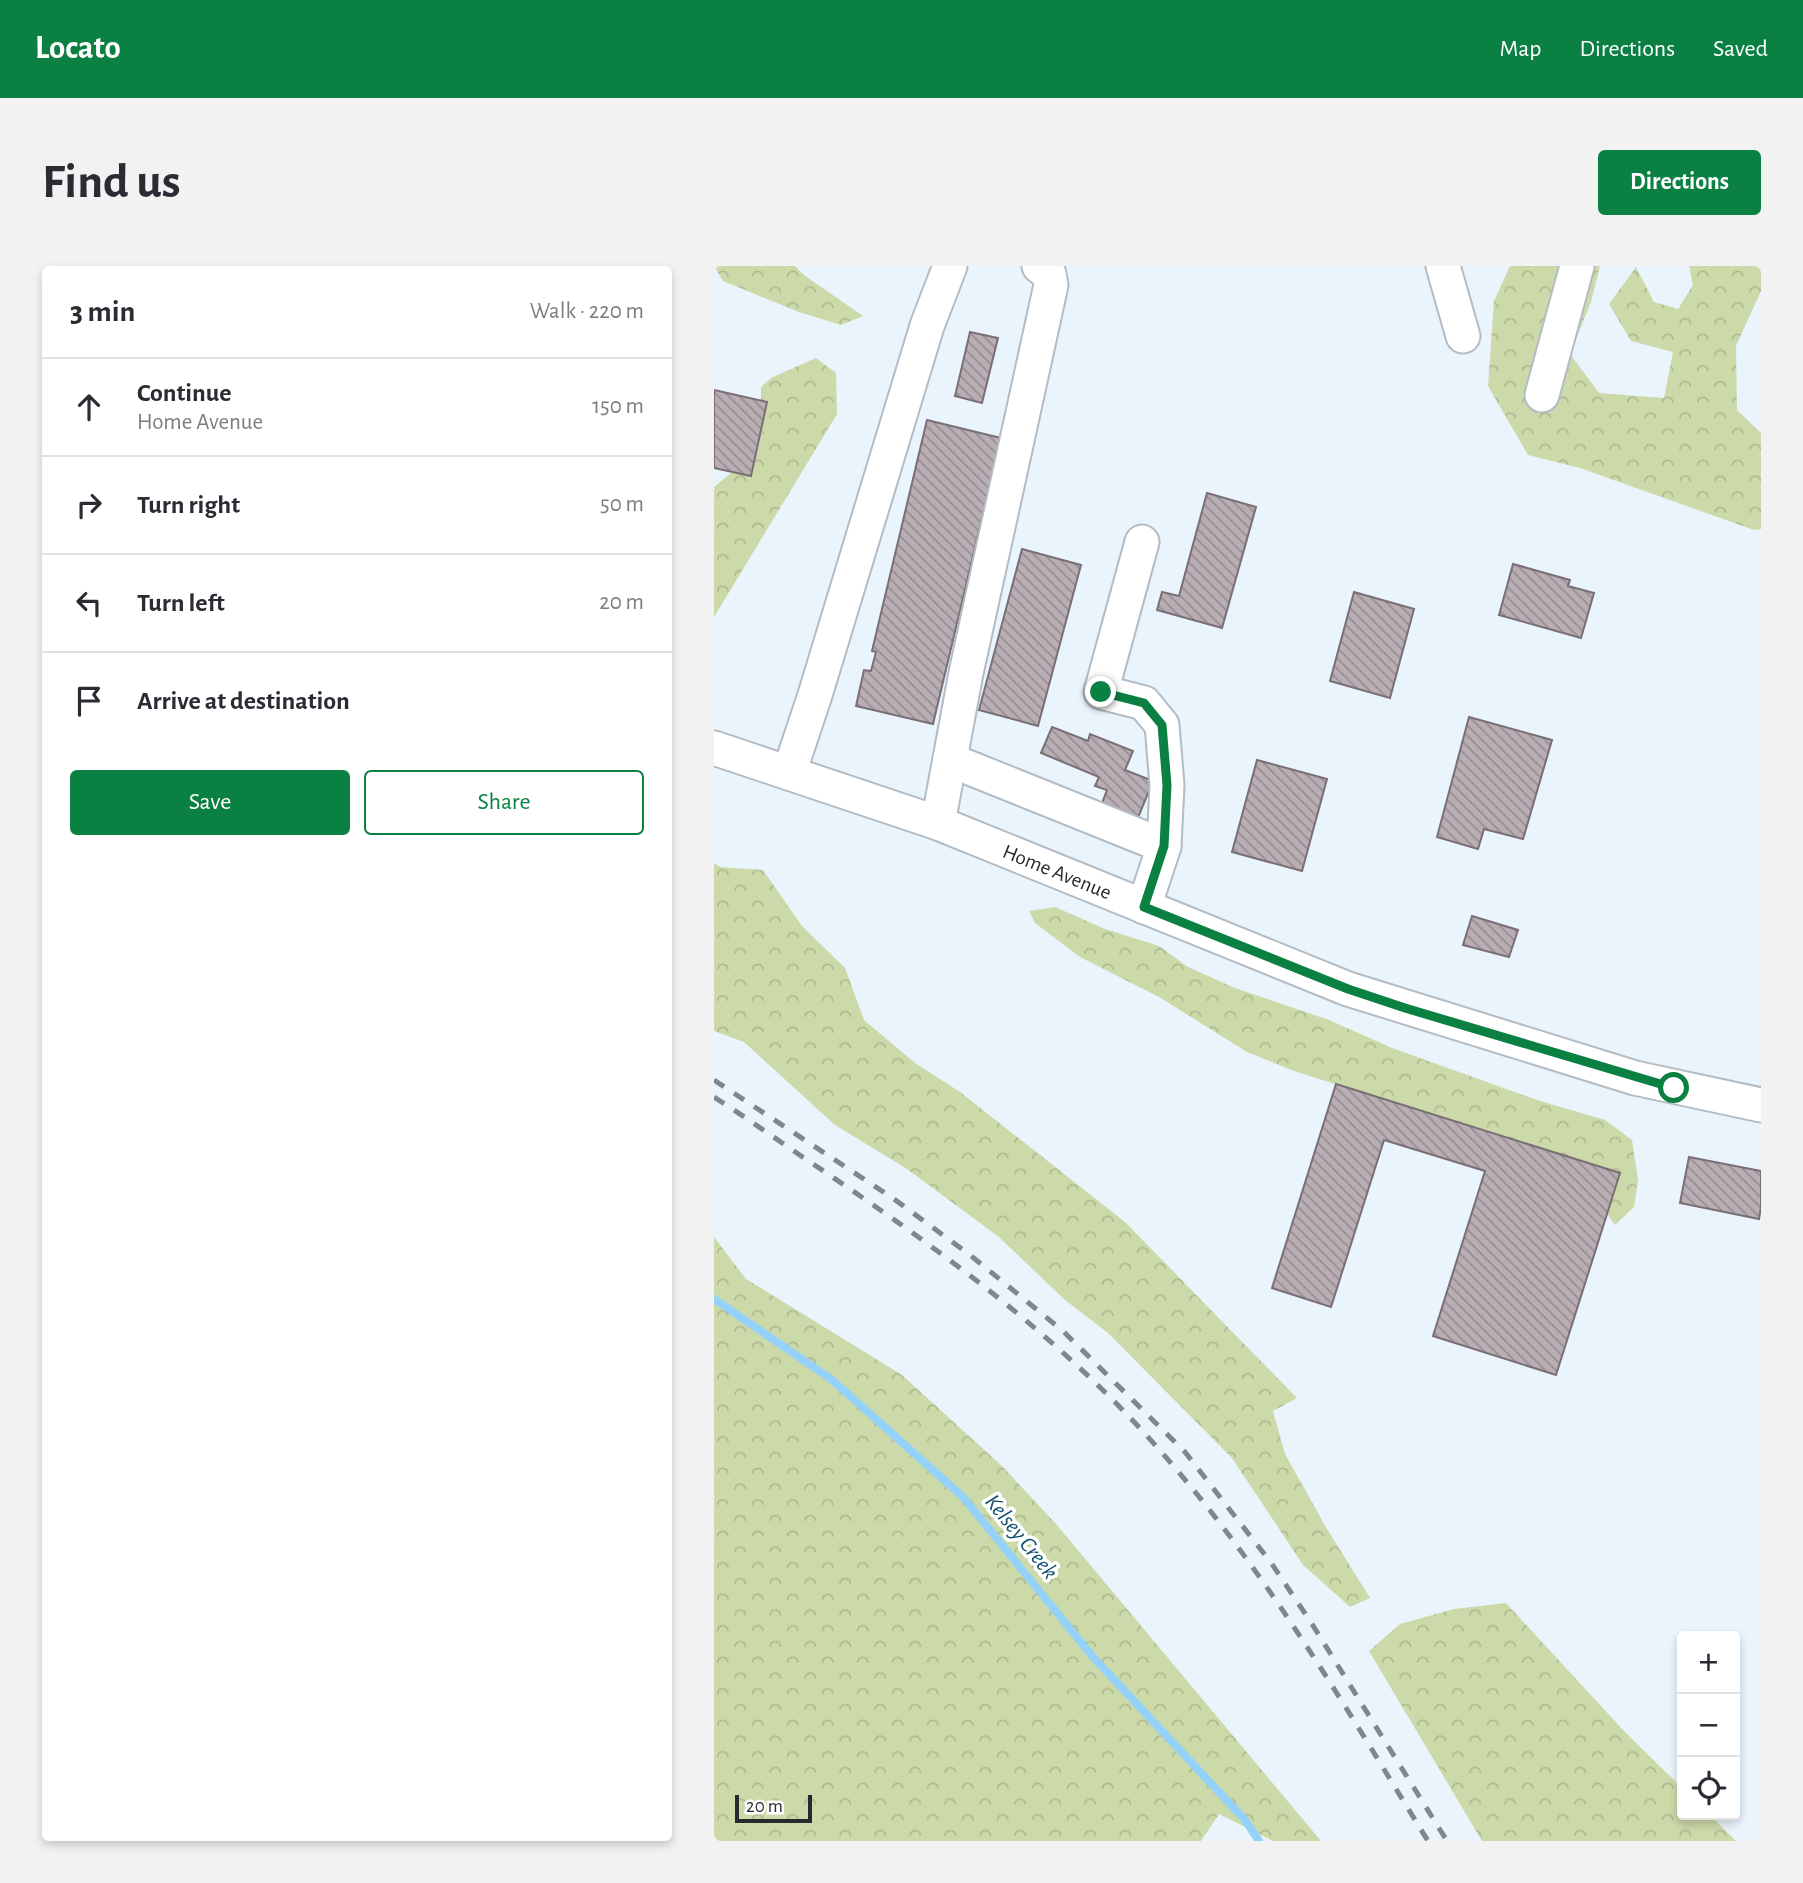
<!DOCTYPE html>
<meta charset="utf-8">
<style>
:root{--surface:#fff;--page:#f2f2f3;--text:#2b2b33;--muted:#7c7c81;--line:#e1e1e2;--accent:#0b8043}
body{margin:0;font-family:"Alegreya Sans",sans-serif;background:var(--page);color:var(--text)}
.controls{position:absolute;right:21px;bottom:21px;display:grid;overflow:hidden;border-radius:7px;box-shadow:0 4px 10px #0003}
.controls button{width:63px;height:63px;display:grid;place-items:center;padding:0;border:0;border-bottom:2px solid var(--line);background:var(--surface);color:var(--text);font:35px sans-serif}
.scale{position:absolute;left:21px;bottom:18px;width:77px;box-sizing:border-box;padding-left:7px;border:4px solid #262a2d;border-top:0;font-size:19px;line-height:24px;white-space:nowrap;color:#262a2d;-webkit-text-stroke:5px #fff;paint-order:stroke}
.stop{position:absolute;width:21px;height:21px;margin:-16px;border:5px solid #0b8043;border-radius:50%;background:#fff}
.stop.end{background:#0b8043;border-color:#fff;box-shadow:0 2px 7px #0008}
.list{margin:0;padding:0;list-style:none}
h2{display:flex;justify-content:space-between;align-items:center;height:91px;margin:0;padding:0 28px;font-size:30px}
h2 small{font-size:23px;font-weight:400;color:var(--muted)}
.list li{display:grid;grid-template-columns:46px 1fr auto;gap:21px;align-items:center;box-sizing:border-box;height:98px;padding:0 28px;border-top:2px solid var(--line)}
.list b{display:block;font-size:26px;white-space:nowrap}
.list p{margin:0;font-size:23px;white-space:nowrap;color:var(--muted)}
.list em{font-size:23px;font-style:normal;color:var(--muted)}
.actions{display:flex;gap:14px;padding:21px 28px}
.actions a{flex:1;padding:16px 0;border:2px solid var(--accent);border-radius:7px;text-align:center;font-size:24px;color:var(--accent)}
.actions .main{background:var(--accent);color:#fff}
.icon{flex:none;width:38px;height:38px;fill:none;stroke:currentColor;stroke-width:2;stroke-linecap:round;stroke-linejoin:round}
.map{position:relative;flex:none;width:1047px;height:1575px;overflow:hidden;border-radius:7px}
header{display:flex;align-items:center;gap:42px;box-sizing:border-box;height:98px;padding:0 35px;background:var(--accent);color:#fff}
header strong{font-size:33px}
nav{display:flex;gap:38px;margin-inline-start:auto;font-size:24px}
.intro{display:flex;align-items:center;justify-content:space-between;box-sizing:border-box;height:168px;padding:0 42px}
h1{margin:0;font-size:49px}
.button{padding:18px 32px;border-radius:7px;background:var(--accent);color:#fff;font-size:24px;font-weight:700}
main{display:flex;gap:42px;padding:0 42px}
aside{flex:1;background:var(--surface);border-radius:7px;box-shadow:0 4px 10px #0003}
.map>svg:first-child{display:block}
.forest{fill:url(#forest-crowns)}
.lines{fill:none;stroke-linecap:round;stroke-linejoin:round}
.stream{stroke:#95d2fa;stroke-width:8}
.building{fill:url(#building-back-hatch);stroke:#796f75;stroke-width:2}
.minor-casing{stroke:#b3bcc4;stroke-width:37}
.minor{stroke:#fff;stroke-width:33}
.rail{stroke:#80868c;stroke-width:5;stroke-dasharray:12 12;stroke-linecap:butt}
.route{stroke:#0b8043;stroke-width:9}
.labels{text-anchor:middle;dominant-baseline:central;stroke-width:7;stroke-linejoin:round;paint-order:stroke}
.street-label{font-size:21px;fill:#262a2d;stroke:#fff}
.water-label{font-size:23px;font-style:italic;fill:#104f6f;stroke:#fff}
</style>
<header>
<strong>Locato</strong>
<nav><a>Map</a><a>Directions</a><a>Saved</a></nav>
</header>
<div class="intro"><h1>Find us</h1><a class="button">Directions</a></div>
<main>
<aside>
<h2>3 min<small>Walk · 220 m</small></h2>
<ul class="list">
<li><svg class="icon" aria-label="ahead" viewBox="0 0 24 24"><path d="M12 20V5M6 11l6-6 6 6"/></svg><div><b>Continue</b><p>Home Avenue</p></div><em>150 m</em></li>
<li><svg class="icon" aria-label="right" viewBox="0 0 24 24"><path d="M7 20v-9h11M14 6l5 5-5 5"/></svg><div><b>Turn right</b></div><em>50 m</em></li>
<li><svg class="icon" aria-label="left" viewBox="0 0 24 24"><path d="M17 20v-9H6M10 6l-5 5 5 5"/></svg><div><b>Turn left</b></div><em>20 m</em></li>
<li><svg class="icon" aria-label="arrive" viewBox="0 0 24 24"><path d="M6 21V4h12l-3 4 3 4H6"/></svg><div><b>Arrive at destination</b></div></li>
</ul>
<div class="actions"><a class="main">Save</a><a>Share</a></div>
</aside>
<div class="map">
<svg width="1047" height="1575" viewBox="0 0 1047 1575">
<defs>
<pattern id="forest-crowns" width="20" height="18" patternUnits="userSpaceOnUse" patternTransform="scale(1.75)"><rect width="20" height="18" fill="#ccd9a8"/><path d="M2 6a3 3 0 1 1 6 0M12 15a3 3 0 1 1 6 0" fill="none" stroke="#afba91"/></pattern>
<pattern id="building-back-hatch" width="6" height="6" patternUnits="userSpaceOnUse" patternTransform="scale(1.75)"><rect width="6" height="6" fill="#b9aeb4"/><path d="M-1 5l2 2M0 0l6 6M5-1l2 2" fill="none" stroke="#968e93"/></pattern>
</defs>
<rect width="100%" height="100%" fill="#eaf4fc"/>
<g class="forest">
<polygon points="0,0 81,0 90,9 149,50 127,59 85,46 9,15"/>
<polygon points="796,0 886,0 877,36 856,88 885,127 950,132 959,86 917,75 895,38 922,1 940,36 964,43 979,19 975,0 1047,0 1047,25 1022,80 1023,144 1047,167 1047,263 1040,264 866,202 814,189 774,120 780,35"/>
<polygon points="102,92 122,107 123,148 0,351 0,221 22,203 47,138 47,121 57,112"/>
<polygon points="0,597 6,601 49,604 88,660 131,702 150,754 201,797 246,826 411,956 583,1132 559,1145 571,1188 613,1263 656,1332 636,1341 589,1299 518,1192 394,1067 351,1034 285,971 193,903 121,859 30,776 0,765"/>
<polygon points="341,641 391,663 445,680 474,701 521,722 615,754 678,782 823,834 891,854 918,874 924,914 920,941 901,959 876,924 665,832 580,805 533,786 445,731 366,691 321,657 315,645"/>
<polygon points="0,971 32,1013 188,1109 289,1201 342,1258 607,1575 559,1575 505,1548 487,1575 0,1575"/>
<polygon points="792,1337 910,1465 968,1522 968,1549 996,1549 1022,1575 768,1575 655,1385 686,1358 740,1343"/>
</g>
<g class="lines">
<polyline class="stream" points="0,1033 117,1113 249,1231 379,1391 531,1554 545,1575"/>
</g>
<g class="building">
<polygon points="256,66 284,72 268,137 241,130"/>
<polygon points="0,124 53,136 37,210 0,202"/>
<polygon points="213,154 287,172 219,458 142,440 150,404 157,405 162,386 158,385"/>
<polygon points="493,227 542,241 508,362 443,344 448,326 465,330"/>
<polygon points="308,283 367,299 324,460 265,444"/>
<polygon points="799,298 856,314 854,320 880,327 867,372 785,349"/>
<polygon points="640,326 700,343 676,432 616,415"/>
<polygon points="755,451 838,474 809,573 770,563 764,583 723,571"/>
<polygon points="338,461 374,475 376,468 419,485 411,504 439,515 423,554 387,540 393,524 381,520 385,511 327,487"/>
<polygon points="543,494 613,513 588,605 518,586"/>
<polygon points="758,650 804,664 795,691 749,679"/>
<polygon points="622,818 906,907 842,1109 719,1070 771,905 670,874 617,1041 558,1022"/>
<polygon points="975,891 1047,905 1047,941 1045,953 966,937"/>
</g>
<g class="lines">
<defs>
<g id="minor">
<polyline points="729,0 749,70"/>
<polyline points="828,129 863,0"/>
<polyline points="428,276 387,426 430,437 448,459 453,519 450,580"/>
<polyline points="0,482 224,557 634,723 921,812 1047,839"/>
<polyline points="236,494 450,580 430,641"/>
<polyline points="75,507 101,429 213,60 236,0"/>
<polyline points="224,557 252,407 337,19 335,8 325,0"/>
</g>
</defs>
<use href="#minor" class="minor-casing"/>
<use href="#minor" class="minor"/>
<g class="rail">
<polyline points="0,814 180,933 256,989 349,1065 471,1186 558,1298 598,1358 733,1575"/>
<path d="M0,831C39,856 76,883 114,908C235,990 353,1077 449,1188C553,1306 632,1442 714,1575"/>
</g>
</g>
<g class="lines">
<polyline class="route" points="387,426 430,437 448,459 453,519 450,580 430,641 634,723 691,742 960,822"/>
</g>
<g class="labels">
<g class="street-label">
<text transform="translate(343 606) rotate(22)">Home Avenue</text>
</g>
<g class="water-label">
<text transform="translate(307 1271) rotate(51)">Kelsey Creek</text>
</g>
</g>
</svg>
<div class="controls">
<button>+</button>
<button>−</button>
<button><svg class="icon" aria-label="locate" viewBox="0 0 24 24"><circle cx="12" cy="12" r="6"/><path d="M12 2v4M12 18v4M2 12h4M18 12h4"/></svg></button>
</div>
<div class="scale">20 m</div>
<div class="stop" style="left:960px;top:822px"></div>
<div class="stop end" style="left:387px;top:426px"></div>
</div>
</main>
